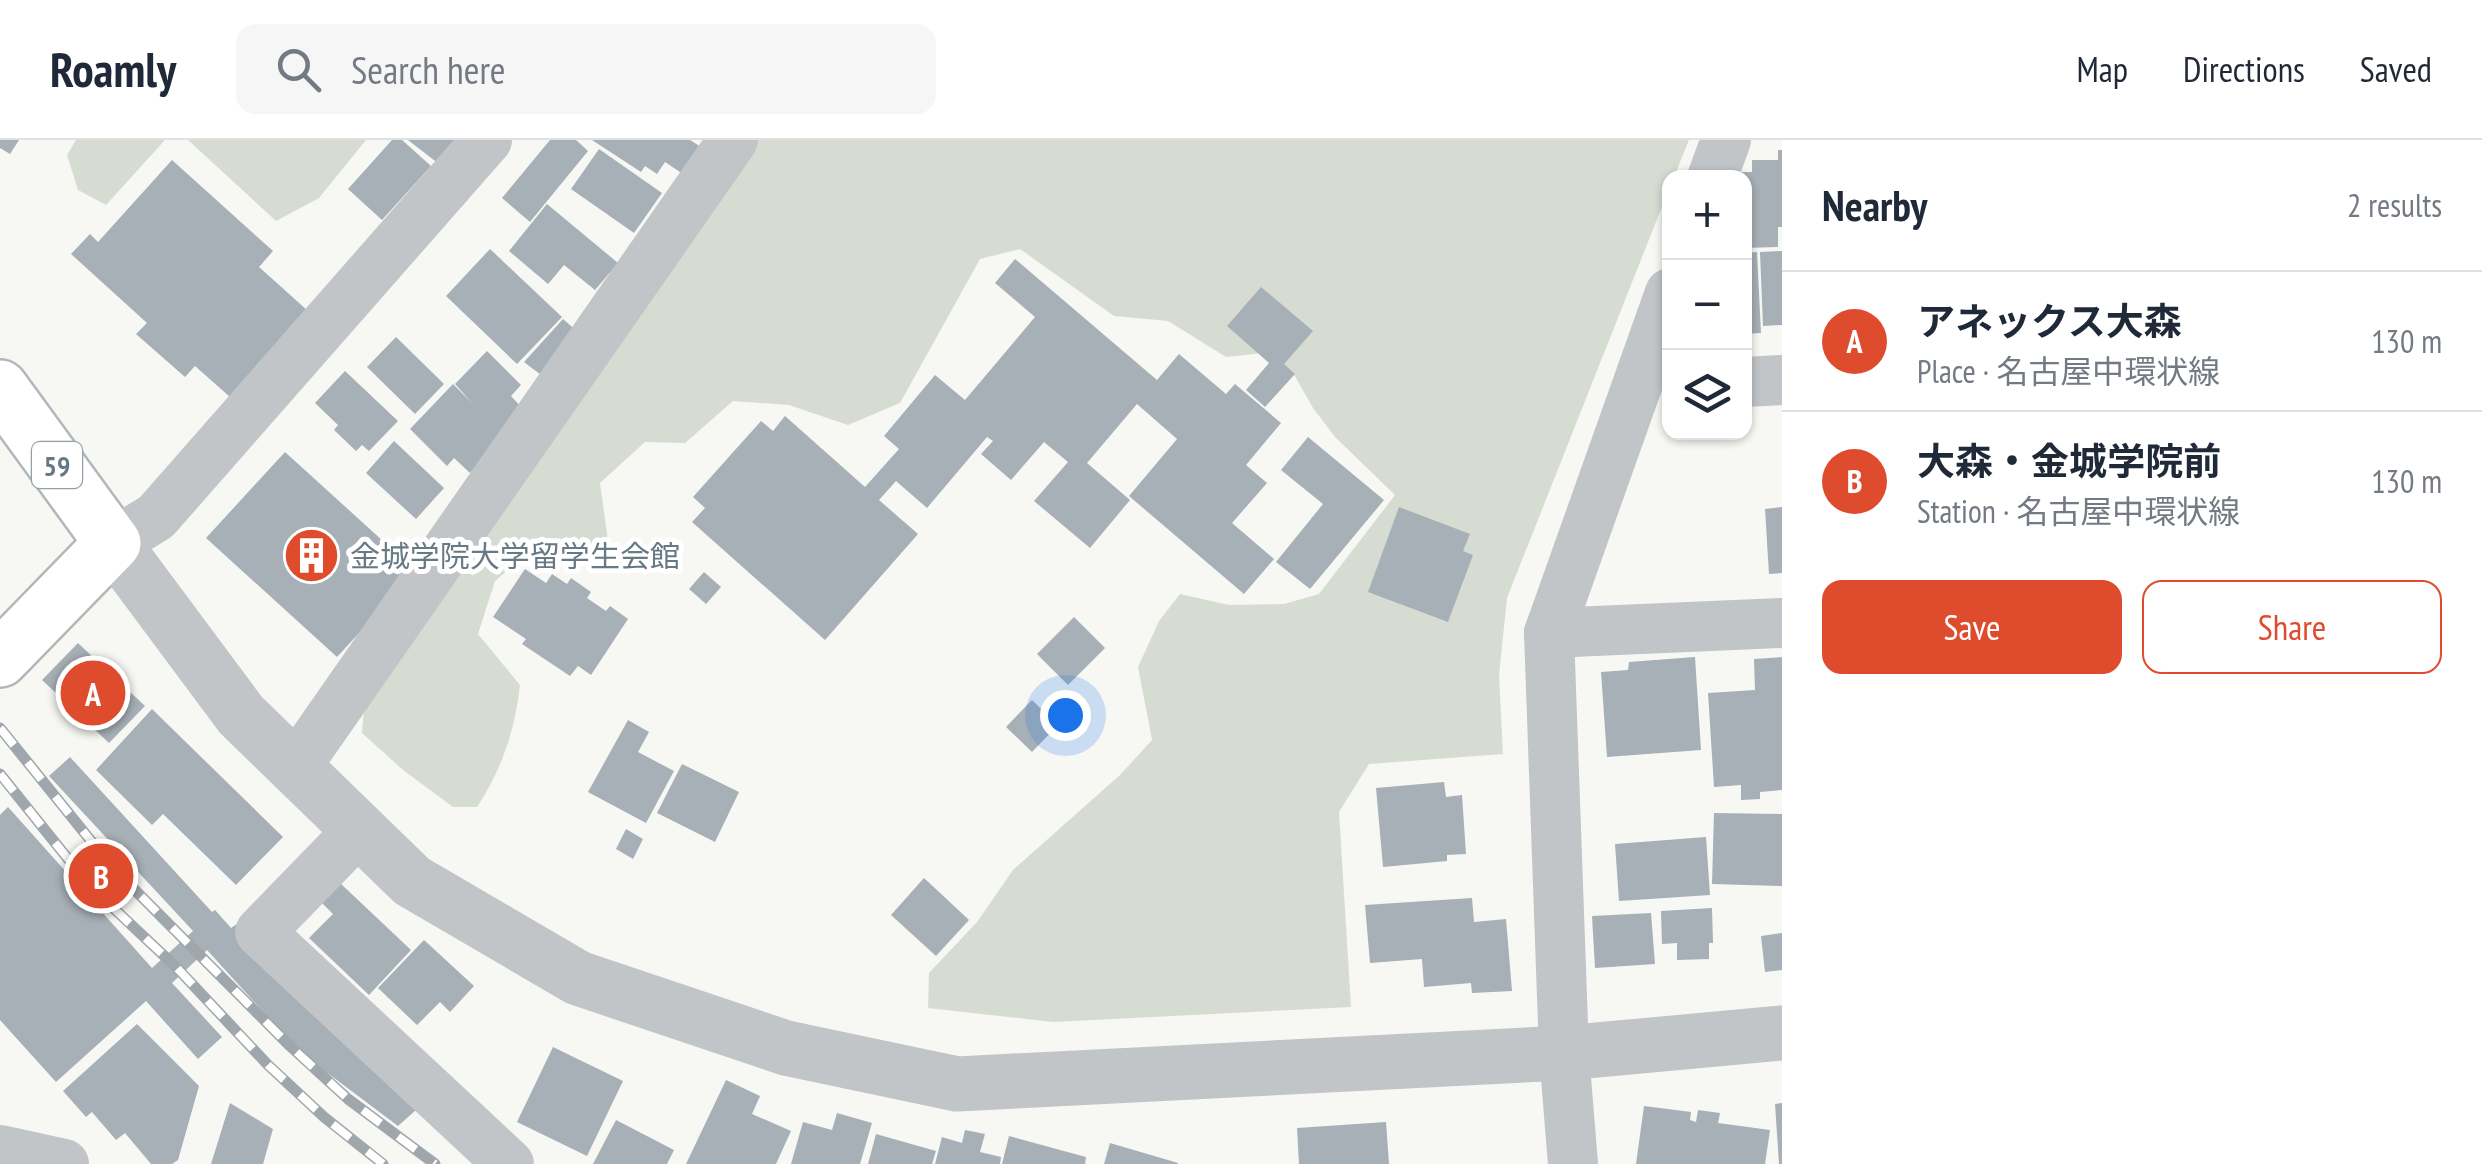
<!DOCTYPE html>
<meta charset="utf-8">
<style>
:root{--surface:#fff;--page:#f6f6f7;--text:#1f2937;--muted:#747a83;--line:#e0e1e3;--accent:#df4b2d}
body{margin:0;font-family:"PT Sans Narrow","Noto Sans JP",sans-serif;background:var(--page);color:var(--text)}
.controls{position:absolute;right:30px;top:30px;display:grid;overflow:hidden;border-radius:20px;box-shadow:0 2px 8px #0004}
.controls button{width:90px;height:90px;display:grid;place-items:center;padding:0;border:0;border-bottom:2px solid var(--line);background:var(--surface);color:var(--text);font:50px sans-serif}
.you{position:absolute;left:1065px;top:575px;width:35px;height:35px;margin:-25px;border:8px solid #fff;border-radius:50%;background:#1a73e8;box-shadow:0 0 0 15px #1a73e833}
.badge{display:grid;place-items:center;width:65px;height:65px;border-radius:50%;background:var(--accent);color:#fff;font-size:32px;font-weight:700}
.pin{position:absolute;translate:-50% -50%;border:5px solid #fff;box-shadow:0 2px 10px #0006}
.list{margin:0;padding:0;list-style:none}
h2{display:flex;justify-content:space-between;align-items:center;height:130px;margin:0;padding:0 40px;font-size:42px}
h2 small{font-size:32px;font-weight:400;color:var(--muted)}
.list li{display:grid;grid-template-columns:65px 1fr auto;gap:30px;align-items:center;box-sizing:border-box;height:140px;padding:0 40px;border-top:2px solid var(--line)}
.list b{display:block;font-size:38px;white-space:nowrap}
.list p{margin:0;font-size:32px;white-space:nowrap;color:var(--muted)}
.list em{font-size:32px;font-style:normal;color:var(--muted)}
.actions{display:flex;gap:20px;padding:30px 40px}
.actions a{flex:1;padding:22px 0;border:2px solid var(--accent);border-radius:20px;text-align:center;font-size:35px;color:var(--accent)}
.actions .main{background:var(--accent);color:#fff}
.icon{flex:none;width:55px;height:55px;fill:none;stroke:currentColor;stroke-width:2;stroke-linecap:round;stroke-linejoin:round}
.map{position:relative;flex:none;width:1782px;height:1024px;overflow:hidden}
header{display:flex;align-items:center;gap:60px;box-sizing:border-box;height:140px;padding:0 50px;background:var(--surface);border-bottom:2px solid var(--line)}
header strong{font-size:48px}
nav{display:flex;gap:55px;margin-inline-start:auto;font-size:35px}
.search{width:700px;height:90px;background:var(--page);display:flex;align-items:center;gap:25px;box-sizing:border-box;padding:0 35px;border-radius:20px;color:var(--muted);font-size:38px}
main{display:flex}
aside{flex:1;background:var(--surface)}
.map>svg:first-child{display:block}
.green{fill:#d7dcd3}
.building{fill:#a7b0b6}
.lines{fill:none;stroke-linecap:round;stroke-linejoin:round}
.primary-casing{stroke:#b2b7bb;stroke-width:60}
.minor{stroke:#c1c5c8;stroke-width:50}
.tertiary{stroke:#c1c5c8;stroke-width:55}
.primary{stroke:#fff;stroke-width:55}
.rail-casing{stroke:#a0a7ac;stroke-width:11}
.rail{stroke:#fff;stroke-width:8;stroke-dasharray:22;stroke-linecap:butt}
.labels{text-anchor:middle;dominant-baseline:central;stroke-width:10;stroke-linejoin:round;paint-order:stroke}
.shield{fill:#fff;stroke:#95a1aa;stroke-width:2.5}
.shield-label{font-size:28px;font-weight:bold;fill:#677985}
.poi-label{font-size:30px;fill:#677985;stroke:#fff;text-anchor:start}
</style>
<header>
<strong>Roamly</strong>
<div class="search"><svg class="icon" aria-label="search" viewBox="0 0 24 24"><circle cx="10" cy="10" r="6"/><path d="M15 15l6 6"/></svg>Search here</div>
<nav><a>Map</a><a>Directions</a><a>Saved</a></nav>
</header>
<main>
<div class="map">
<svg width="1782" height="1024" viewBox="0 0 1782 1024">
<rect width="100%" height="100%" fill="#f7f7f4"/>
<g class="green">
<polygon points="76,0 165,0 106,65 78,50 67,15"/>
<polygon points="188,0 366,0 319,58 276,81"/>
<path d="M755,0H1689L1674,37L1670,38L1669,49L1507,458L1499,535L1503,614L1369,624L1339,672L1351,867L1053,882L928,868L929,833L977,782L1013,730L1120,635L1152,600L1138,527L1159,481L1180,454L1229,465L1284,464L1319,454L1395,355L1335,297L1313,268L1292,231L1264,213L1226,217L1168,181L1114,176L1020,109L980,119L900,263L848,285L789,265L733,261L685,303L645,302L600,343L608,401L519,420L495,441L478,494L520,545C515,590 502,629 477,667H453L403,630L362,593L365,559Z"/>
</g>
<g class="building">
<polygon points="0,0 19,0 10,14 0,8"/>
<polygon points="392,0 402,0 431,26 382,80 348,49"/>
<polygon points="408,0 458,0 439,24"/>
<polygon points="550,0 576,0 588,11 530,82 502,58"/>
<polygon points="592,0 690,0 701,7 683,34 665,22 657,34 645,26 641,32"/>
<polygon points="599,9 662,53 634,93 571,49"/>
<polygon points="1778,10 1782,10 1782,87 1778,87 1778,107 1744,108 1744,38 1738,38 1738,32 1752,32 1752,20 1778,20"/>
<polygon points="172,20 273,111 259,127 308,171 230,257 195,226 185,237 136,194 147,183 71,114 90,94 98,102"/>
<polygon points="547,64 618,123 595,150 564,125 548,144 509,111"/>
<polygon points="490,109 562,177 517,224 446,156"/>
<polygon points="1782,111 1782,185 1763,186 1760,112"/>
<polygon points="1757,112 1761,193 1744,194 1744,113"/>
<polygon points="1015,119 1157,240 1179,214 1226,254 1235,244 1281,283 1246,325 1267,343 1232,383 1274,419 1244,454 1129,356 1177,299 1137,264 1087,323 1130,360 1090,408 1034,361 1068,322 1044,302 1011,340 981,314 993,301 987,297 927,368 896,341 879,360 918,394 825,500 692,382 705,368 693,357 761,281 773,291 785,276 865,347 899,309 884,296 935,235 965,260 1035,177 995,143"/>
<polygon points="1261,147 1313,191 1284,224 1295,234 1265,267 1246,250 1269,223 1227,186"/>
<polygon points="563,179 580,194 549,241 524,222"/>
<polygon points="396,197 444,244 415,274 367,227"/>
<polygon points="487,211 521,245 511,256 525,271 470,333 454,318 447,326 410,289 453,244 472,263 455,244"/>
<polygon points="345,231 398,281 369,311 362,305 356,311 334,290 338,285 315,263"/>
<polygon points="1308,297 1384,360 1310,449 1276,422 1323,364 1281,330"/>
<polygon points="394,301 444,348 416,379 366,333"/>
<polygon points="285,312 416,431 337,517 206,398"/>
<polygon points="1399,367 1470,394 1463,411 1473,415 1448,482 1368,452"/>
<polygon points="1782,367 1782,433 1769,434 1765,369"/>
<polygon points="525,429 546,443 552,434 567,444 571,438 591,452 587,458 606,471 610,466 628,479 591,535 578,526 570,536 522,504 526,499 493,477"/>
<polygon points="704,432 721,447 706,464 689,449"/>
<polygon points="1074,477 1105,508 1068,545 1037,514"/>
<polygon points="78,503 145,566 109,603 42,540"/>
<polygon points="1695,517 1701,610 1607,617 1601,532 1628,530 1629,522"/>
<polygon points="1782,517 1782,650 1760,652 1760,659 1741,660 1741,645 1714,647 1708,553 1755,550 1754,519"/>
<polygon points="1032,560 1058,585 1032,612 1006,587"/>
<polygon points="152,569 283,697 236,745 163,674 152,685 96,630"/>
<polygon points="628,580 649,592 638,612 674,631 646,683 588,652"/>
<polygon points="70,617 212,772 215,770 231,788 241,781 426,961 398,986 301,913 207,810 172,843 222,897 198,919 146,861 56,942 0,880 0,675 8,667 152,828 193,791 49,636"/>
<polygon points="682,624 739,652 715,702 657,673"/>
<polygon points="1444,642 1446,657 1462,655 1466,714 1447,715 1447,721 1383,727 1376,648"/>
<polygon points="1714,673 1782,674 1782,746 1712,744"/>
<polygon points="626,689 643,699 633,719 616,709"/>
<polygon points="1706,697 1710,755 1619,761 1615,704"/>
<polygon points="924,738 969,780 936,816 891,775"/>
<polygon points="340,743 411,810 369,855 309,798 333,774 321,762"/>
<polygon points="1472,758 1474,782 1506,779 1512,851 1472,853 1471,843 1424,847 1422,819 1370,823 1365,765"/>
<polygon points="1712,768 1713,803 1709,803 1709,819 1677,820 1677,803 1662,804 1661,771"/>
<polygon points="1651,773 1655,824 1595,828 1592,776"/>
<polygon points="1782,793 1782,830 1765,832 1761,796"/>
<polygon points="424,800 474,846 450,872 440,862 417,885 378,848"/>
<polygon points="137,884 199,946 178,1020 172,1024 151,1024 125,993 116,1000 92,972 86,977 63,951"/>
<polygon points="553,907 623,941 587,1016 517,982"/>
<polygon points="726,940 760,956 752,974 791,991 776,1024 686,1024"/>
<polygon points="230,963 273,989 263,1024 211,1024"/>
<polygon points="1782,963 1782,1024 1779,1024 1775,964"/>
<polygon points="1644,966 1691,972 1690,980 1696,982 1698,970 1720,973 1718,983 1770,990 1765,1024 1636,1024"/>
<polygon points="837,973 872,983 860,1024 791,1024 803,982 832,990"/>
<polygon points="616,980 674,1010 667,1024 593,1024"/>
<polygon points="1386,982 1389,1024 1299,1024 1297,988"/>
<polygon points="965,990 985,994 980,1012 1001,1017 1000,1024 935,1024 942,997 962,1003"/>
<polygon points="876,994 936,1011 932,1024 868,1024"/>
<polygon points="1009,996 1086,1017 1085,1024 1002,1024"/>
<polygon points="1110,1003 1178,1023 1178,1024 1104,1024"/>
</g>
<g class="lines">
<defs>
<polyline id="primary" points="0,248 113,403 0,519"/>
</defs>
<use href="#primary" class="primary-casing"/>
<g class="minor">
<polyline points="1712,38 1726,0"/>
<polyline points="1744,242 1782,240"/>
<polyline points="113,403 156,377 487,0"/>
<polyline points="1549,493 1782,483"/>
<polyline points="295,628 733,0"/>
<polyline points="359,690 260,792 509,1024"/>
<polyline points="0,1010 64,1024"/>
<polyline points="1573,1024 1564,913 1549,493 1670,153"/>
</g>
<polyline class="tertiary" points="113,403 241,575 412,741 578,838 786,908 957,944 1564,913 1782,893"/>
<use href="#primary" class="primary"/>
<defs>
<g id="rail">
<polyline points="0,588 112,727 290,906 348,959 435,1024"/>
<polyline points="0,634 89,745 177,828 268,925 324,977 383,1024"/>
</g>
</defs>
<use href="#rail" class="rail-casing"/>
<use href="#rail" class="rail"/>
</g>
<defs>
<symbol id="building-disc" viewBox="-11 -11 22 22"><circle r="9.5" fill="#df4b2d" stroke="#fff"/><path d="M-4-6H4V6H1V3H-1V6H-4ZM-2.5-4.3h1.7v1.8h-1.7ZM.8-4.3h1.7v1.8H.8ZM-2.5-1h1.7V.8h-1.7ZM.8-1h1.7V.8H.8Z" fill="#fff"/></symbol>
</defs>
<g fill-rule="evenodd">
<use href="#building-disc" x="280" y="384" width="63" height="63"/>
</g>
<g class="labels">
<rect class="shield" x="32" y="302" width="50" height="46" rx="8"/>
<g class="shield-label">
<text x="57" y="325">59</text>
</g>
<g class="poi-label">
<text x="350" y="415">金城学院大学留学生会館</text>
</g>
</g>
</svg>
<div class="controls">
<button>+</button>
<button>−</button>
<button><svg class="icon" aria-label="layers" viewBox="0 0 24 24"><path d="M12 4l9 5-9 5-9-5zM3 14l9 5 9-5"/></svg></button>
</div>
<div class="you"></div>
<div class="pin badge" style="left:93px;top:553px">A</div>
<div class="pin badge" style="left:101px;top:736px">B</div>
</div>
<aside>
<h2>Nearby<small>2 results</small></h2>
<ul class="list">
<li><span class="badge">A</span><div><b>アネックス大森</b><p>Place · 名古屋中環状線</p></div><em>130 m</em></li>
<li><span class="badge">B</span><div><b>大森・金城学院前</b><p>Station · 名古屋中環状線</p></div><em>130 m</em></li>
</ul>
<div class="actions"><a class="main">Save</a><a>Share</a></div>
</aside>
</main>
